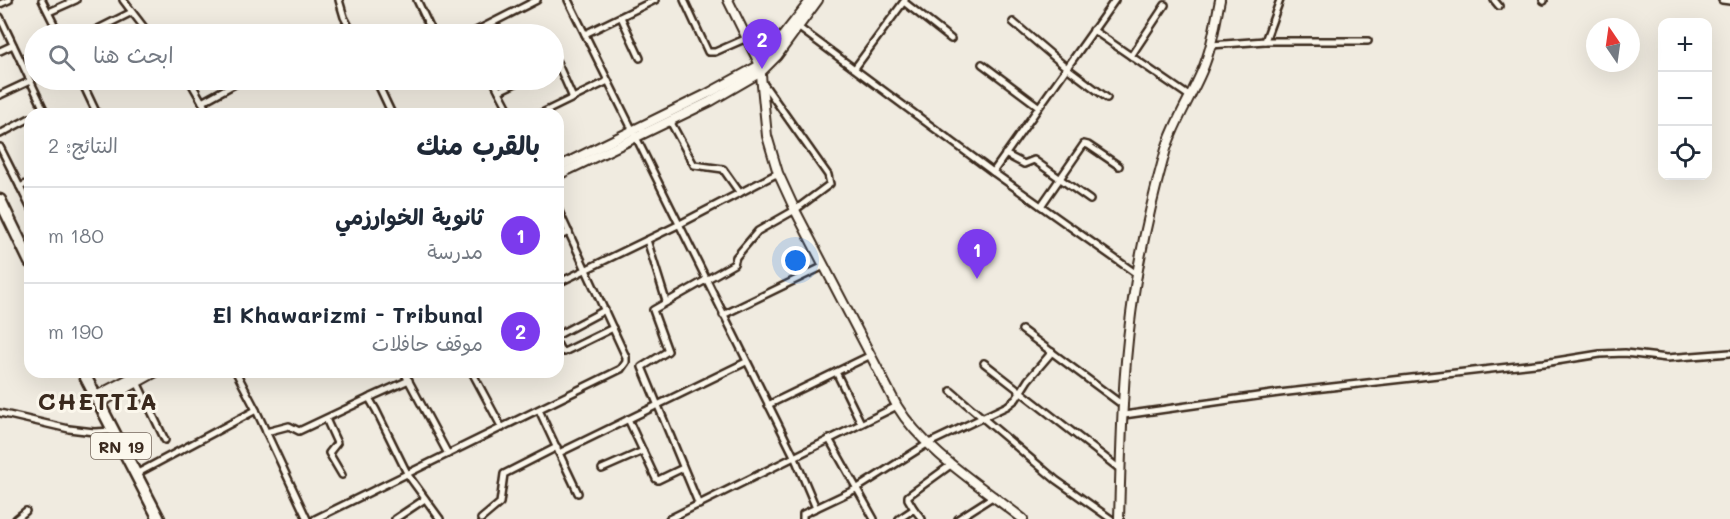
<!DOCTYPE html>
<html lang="ar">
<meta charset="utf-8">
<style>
:root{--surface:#fff;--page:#f2f2f3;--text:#1f2937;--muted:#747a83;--line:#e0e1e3;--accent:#7c3aed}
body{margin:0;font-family:Mali,"Playpen Sans Arabic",sans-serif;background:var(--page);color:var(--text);direction:rtl}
.controls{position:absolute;right:18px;top:18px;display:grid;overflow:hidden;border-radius:12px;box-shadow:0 6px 24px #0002}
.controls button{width:54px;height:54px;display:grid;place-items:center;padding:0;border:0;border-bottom:2px solid var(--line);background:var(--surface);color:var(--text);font:30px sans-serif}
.compass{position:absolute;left:1586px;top:18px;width:54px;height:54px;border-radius:50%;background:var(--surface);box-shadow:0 6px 24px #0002;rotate:347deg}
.you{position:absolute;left:796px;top:261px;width:21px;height:21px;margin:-15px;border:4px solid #fff;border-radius:50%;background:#1a73e8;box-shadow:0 0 0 9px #1a73e833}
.badge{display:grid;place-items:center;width:39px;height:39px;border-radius:50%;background:var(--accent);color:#fff;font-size:20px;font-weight:700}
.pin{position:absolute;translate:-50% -50px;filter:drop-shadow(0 2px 3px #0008)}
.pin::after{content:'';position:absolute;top:32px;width:21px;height:18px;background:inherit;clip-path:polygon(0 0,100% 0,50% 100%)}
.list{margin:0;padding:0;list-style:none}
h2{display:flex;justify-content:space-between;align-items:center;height:78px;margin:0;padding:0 24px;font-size:26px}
h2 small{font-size:20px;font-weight:400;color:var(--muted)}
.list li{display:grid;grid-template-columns:39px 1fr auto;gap:18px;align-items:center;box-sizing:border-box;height:96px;padding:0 24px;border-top:2px solid var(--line)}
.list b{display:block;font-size:22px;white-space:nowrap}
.list p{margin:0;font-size:20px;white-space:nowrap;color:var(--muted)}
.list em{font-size:20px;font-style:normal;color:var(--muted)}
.icon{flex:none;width:33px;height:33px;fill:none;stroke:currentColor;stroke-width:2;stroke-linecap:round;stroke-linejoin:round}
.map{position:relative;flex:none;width:1730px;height:519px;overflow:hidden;direction:ltr}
.search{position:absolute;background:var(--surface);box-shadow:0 6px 24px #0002;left:24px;top:24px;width:540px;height:66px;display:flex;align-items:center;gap:15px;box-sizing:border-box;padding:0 21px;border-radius:33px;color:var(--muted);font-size:22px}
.panel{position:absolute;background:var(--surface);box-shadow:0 6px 24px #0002;left:24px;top:108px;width:540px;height:270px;border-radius:18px;direction:rtl}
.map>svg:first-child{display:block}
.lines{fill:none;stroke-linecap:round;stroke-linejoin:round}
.street-casing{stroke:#3b2a1e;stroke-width:10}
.secondary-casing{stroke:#3b2a1e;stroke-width:12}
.highway-casing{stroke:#3b2a1e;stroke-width:15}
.street{stroke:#fbf7ec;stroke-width:5}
.secondary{stroke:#fbf7ec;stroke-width:8}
.highway{stroke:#fbf7ec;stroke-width:10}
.labels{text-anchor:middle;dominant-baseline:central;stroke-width:6;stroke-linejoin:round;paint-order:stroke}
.shield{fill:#fbf7ec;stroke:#75685c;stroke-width:1.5}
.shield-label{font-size:16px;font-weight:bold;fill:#3b2a1e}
.district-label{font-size:24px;font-weight:bold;letter-spacing:1.5px;fill:#3b2a1e;stroke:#fbf7ec}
</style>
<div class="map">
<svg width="1730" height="519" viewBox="0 0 1730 519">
<rect width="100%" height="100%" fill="#f0ebe0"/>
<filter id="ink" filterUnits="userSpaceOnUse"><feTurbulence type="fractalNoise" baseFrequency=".0167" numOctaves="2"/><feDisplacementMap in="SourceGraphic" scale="12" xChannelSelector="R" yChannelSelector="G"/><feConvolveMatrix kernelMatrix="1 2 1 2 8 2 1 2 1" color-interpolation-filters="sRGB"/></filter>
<g filter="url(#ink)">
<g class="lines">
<defs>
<g id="street">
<polyline points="42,0 59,34"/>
<polyline points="123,0 149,34"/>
<polyline points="339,0 344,17 353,34"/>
<polyline points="417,0 433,34"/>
<polyline points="568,0 794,456 816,508 856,489 927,444 1007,406 1016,399 1028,380 1052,352"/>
<polyline points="684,0 708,52 715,52 747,38"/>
<polyline points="1494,0 1499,6"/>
<polyline points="1543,0 1544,1"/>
<polyline points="1722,0 1730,1"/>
<polyline points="904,2 951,39"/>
<polyline points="0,4 9,0"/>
<polyline points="49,12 76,0"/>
<polyline points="0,17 46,114"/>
<polyline points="621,17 640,58"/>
<polyline points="1013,22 1067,68 1107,98"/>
<polyline points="798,27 993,172 1138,275"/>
<polyline points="1093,30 1189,96"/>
<polyline points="88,34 132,12"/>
<polyline points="470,34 537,0"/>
<polyline points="585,34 655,0"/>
<polyline points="1265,41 1368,41"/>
<polyline points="1211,45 1265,41 1280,0"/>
<polyline points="0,51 13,45"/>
<polyline points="1131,56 1165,5"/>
<polyline points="554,60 557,62 573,98"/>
<polyline points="982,64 1038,106"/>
<polyline points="855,68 905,0"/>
<polyline points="81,80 97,114"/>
<polyline points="376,80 392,114"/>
<polyline points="493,80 511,114"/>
<polyline points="190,81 209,114"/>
<polyline points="499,91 522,80"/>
<polyline points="0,95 30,81"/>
<polyline points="202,102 242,80"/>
<polyline points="540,114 608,81"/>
<polyline points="670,121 694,165 723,169 740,193"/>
<polyline points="0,134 30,118"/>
<polyline points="0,147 30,207"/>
<polyline points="1005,154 1024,164 1034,160 1090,200"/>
<polyline points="993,172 1115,0"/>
<polyline points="20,187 30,182"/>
<polyline points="1041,206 1084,144 1088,145 1119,166"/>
<polyline points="558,237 569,232"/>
<polyline points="647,240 666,301"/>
<polyline points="558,283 678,225 778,173"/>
<polyline points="723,315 824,266"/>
<polyline points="1022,330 1124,406"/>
<polyline points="558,335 605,310"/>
<polyline points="558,345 561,351 564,352 613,328"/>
<polyline points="984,363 1121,470"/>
<polyline points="236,372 256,410 307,519"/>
<polyline points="404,372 448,454"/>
<polyline points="472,372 502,428"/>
<polyline points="836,372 861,423"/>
<polyline points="409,380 369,398 376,410 408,475 440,519"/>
<polyline points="137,382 165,440"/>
<polyline points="951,391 1056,480 1111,519"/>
<polyline points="768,405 871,355"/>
<polyline points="539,410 559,453 746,362"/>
<polyline points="0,413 69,429 94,432 113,431"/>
<polyline points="1124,415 1279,393 1544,363 1600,354 1625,353 1667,358 1730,353"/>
<polyline points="326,419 337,443 329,453 342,475"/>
<polyline points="628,419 656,479 658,480 683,468"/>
<polyline points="266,432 289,426 299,431 369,398"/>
<polyline points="829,439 874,519"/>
<polyline points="559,453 578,493"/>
<polyline points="602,469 643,451"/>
<polyline points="136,474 256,410"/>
<polyline points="699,505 642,367 668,351 653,310 734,264 736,257 758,231 795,210 830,184 828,175 763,83"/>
<polyline points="914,509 908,499 908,496 952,464"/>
<polyline points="16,519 26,511"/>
<polyline points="315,519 621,369 626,362 626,357 558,209"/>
<polyline points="395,519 425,499"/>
<polyline points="481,519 500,503 504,474 557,447"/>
<polyline points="669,519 897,406"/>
<polyline points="803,519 803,514 816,508"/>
<polyline points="899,519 914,509 922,519"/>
<polyline points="958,519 994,496"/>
</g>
<g id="secondary">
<path d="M728,0L760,65L767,136L778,173L795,210L897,406C924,451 981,486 1023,519"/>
<polyline points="558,167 707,94 760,65 811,0"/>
<polyline points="558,175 711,101 761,72 777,56 818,0"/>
<polyline points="94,397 142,372"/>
<polyline points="98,404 156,372"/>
<path d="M1119,519C1121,451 1122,382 1131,314C1138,259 1151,203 1166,149C1175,121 1191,97 1202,71C1212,48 1215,24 1220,0"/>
</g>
<g id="highway">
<polyline points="0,200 30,262"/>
<polyline points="83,372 159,519"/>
</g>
</defs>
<use href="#street" class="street-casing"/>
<use href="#secondary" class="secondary-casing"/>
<use href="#highway" class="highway-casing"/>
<use href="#street" class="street"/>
<use href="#secondary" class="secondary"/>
<use href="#highway" class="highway"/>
</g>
</g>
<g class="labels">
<rect class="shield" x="91" y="433" width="60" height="26" rx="4.5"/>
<g class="shield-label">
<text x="121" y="446">RN 19</text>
</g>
<g class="district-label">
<text x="98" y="400">CHETTIA</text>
</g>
</g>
</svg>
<div class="controls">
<button>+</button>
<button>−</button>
<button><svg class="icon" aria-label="locate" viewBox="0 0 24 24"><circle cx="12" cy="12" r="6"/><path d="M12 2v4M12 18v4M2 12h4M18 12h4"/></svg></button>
</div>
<svg class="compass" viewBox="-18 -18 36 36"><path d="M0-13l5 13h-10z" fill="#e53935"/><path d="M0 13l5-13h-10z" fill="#747a83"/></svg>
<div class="you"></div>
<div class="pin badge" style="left:977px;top:279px">1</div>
<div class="pin badge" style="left:762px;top:69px">2</div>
<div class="search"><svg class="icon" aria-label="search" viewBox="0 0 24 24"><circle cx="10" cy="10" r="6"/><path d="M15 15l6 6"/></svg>ابحث هنا</div>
<section class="panel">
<h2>بالقرب منك<small>النتائج: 2</small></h2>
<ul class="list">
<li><span class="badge">1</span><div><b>ثانوية الخوارزمي</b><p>مدرسة</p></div><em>180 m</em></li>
<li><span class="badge">2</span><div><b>El Khawarizmi - Tribunal</b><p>موقف حافلات</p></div><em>190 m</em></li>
</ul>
</section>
</div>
